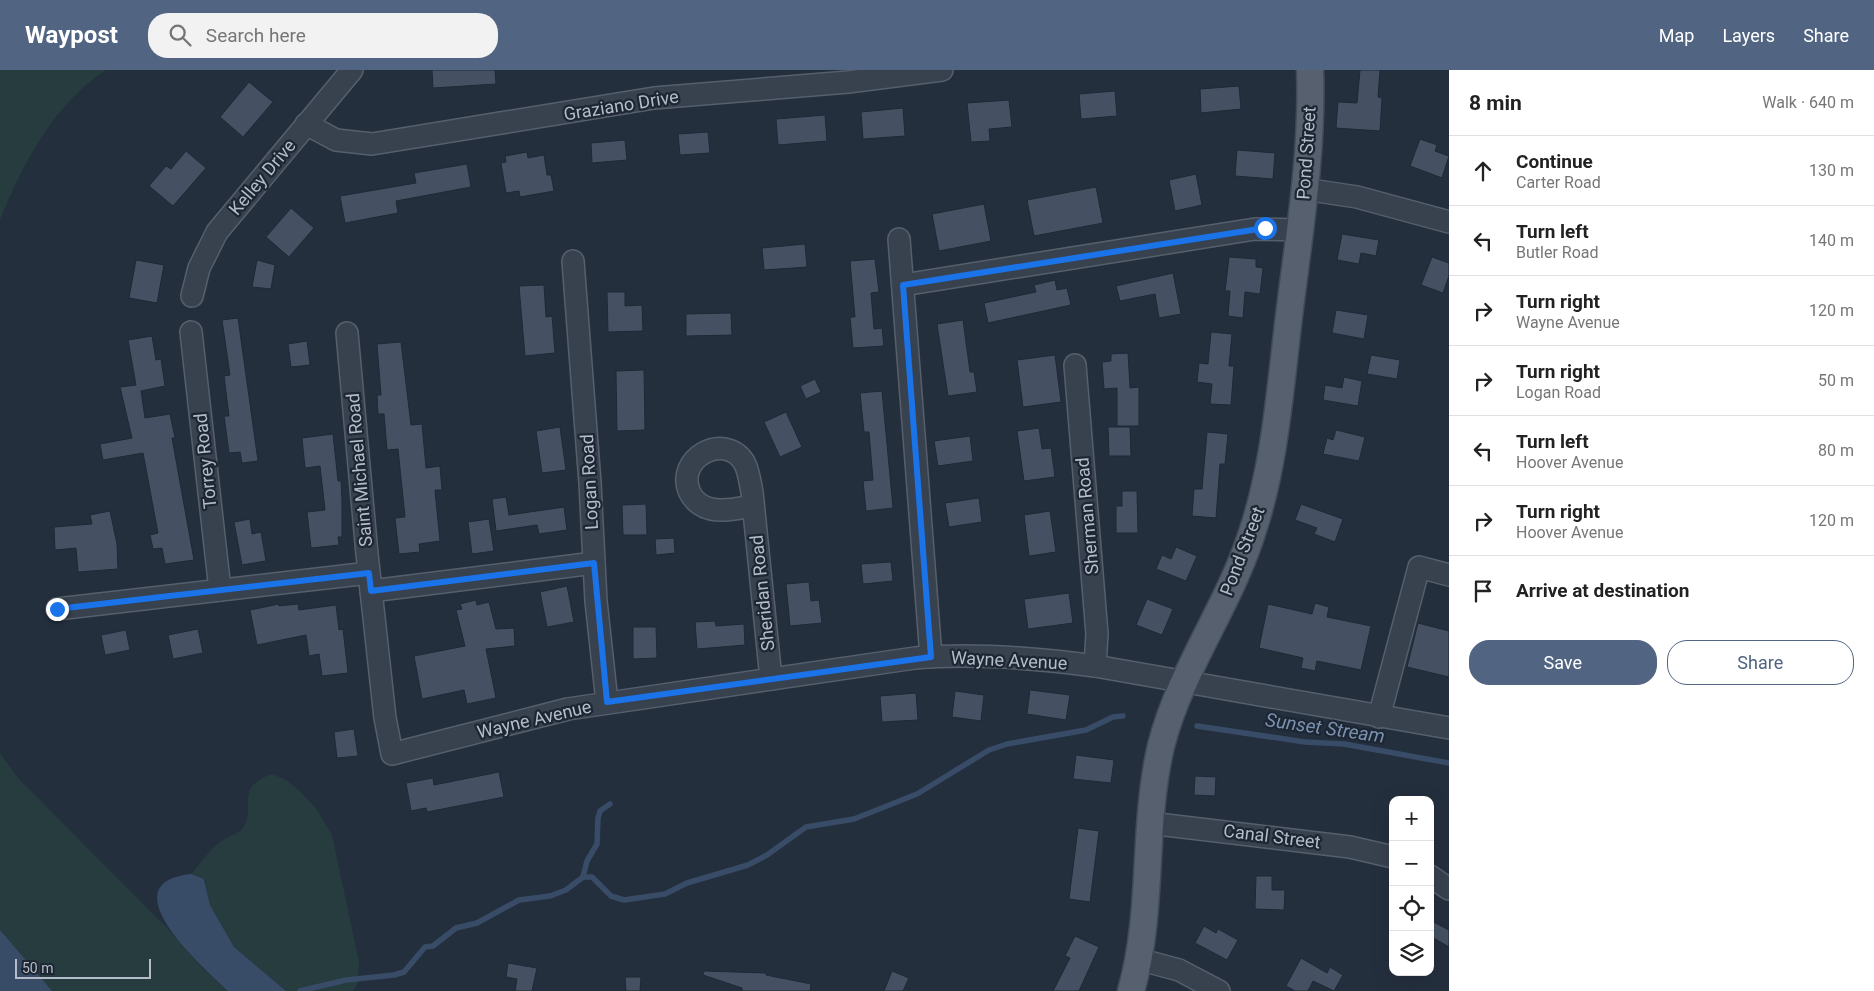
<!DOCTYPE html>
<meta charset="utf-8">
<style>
:root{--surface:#fff;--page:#f2f2f2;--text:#222;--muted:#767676;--line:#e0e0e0;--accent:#516482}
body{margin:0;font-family:Roboto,sans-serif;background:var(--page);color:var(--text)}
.controls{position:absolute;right:15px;bottom:15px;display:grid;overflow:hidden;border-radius:10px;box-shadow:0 5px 20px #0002}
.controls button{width:45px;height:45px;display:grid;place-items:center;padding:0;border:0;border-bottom:1px solid var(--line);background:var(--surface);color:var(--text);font:25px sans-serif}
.scale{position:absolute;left:15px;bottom:12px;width:136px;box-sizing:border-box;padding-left:5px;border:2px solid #b4bcc9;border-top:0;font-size:14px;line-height:18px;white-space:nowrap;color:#b4bcc9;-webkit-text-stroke:4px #1d2633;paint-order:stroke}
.stop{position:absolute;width:15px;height:15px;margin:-11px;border:4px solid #1a73e8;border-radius:50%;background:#fff}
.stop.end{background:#1a73e8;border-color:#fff;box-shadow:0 1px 5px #0008}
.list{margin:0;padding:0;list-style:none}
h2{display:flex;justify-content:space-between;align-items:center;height:65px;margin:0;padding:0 20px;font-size:21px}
h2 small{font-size:16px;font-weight:400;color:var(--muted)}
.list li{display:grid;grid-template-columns:32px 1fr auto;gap:15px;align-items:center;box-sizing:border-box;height:70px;padding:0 20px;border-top:1px solid var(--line)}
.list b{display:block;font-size:19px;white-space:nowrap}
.list p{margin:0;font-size:16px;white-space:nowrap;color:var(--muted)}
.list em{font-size:16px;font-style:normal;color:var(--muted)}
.actions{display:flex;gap:10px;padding:15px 20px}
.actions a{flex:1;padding:11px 0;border:1px solid var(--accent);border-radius:20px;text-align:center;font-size:18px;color:var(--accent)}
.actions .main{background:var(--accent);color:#fff}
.icon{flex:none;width:28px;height:28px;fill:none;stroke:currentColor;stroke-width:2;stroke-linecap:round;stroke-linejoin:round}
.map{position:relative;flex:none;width:1449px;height:921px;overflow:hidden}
header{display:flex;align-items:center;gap:30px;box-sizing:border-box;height:70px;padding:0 25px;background:var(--accent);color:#fff}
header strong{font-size:24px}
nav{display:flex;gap:28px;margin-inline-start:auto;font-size:18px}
.search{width:350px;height:45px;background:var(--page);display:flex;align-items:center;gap:12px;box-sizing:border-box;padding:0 18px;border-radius:20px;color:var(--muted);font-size:19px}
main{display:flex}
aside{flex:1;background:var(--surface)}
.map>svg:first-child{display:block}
.green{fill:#263c3f}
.water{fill:#394c67}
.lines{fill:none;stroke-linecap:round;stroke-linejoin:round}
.stream{stroke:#394c67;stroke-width:5.5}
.building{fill:#455162;stroke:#1f2835}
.minor-casing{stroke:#565f6c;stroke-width:24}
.major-casing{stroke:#414a57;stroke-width:29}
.minor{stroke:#38414e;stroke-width:21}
.major{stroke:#56606e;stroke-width:26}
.route{stroke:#1a73e8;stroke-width:6}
.labels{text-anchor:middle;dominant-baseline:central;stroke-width:4.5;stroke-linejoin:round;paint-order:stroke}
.street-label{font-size:18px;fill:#b4bcc9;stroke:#1d2633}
.water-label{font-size:19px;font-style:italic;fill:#7c92b1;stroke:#1d2633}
</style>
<header>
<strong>Waypost</strong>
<div class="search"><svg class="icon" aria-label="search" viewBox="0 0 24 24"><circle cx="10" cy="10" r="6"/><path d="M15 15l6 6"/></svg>Search here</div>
<nav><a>Map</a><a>Layers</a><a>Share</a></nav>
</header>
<main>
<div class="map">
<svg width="1449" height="921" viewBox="0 0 1449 921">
<rect width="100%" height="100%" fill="#242f3e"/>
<g class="green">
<path d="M0,0H106C54,34 23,93 0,150Z"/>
<polygon points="0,683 18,708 168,859 203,899 228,921 0,921"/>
<path d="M272,704L286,710L301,722L317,740L332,765L359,892L358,912L353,921H286L234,877L210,835L205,809L191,804C203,792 211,775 227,768C233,764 238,764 243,758C257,736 233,718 272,704Z"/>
</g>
<g class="water">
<path d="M191,804L204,809L210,835L234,877L286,921H228C205,899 106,813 191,804Z"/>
<polygon points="0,860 52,921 0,921"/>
</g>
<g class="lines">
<g class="stream">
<polyline points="1197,656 1305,672 1344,674 1449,693"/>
<polyline points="583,807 587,791 597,774 598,748 600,741 610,734"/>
<polyline points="300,921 346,910 394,905 404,902 425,877 433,876 456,858 477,853 519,830 550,826 566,820 583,807 592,807 611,826 624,830 665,824 687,813 748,795 767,785 806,757 854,749 917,724 989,680 1007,674 1086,660 1113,647 1123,646"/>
</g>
</g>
<g class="building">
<polygon points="432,0 495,0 496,14 433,18"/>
<polygon points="1360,0 1380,0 1378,27 1382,28 1380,61 1336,58 1338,32 1357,33"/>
<polygon points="249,12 273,32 243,67 220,47"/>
<polygon points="1239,16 1241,39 1201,43 1200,19"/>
<polygon points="1115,21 1117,46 1081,49 1079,24"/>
<polygon points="1009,30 1012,57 989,59 990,71 971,72 967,33"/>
<polygon points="903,38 905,66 863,69 861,42"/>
<polygon points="825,45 827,71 778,75 776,49"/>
<polygon points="708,62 710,83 680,85 678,64"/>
<polygon points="1420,69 1437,75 1435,81 1449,86 1442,108 1410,96"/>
<polygon points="625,70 627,90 592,93 591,73"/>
<polygon points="1237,80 1275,83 1273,109 1235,106"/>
<polygon points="186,81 206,98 173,136 149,116 166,96 171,99"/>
<polygon points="527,82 528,88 544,85 547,105 551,105 554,121 520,127 519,121 506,123 501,93 506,92 505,86"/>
<polygon points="467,94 471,117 396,131 398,143 345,153 340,126 416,113 414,103"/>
<polygon points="1196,104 1202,135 1175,141 1169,110"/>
<polygon points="1096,117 1103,153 1034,166 1027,130"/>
<polygon points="984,134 991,171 939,181 932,144"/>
<polygon points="291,138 314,158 289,187 266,167"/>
<polygon points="1342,164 1379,170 1376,186 1361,183 1359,194 1337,190"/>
<polygon points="805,174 807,197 764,200 762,178"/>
<polygon points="1229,187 1256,189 1256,197 1263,198 1260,224 1245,222 1243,248 1228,246 1230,221 1225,221"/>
<polygon points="1432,187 1449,193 1449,206 1443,223 1421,215"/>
<polygon points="875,189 879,222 871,223 874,259 882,258 884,276 853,278 850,247 855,247 850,191"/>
<polygon points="136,190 164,195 157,233 129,228"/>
<polygon points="257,190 275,195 271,219 252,217"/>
<polygon points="1173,203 1181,244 1159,248 1155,224 1120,231 1116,216"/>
<polygon points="1055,210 1057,220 1067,218 1071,235 988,253 984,233 1036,222 1034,215"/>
<polygon points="544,215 546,247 552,246 555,283 525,286 519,216"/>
<polygon points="607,222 625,222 625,236 642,235 643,261 608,262"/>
<polygon points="1336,240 1368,245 1364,269 1332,263"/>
<polygon points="731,243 732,265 686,266 686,244"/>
<polygon points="238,248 258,391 242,393 240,382 229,383 224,346 229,346 224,306 230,305 222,250"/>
<polygon points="963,250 970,302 974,302 977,322 948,326 937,254"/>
<polygon points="1211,262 1232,264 1229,296 1234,296 1231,335 1210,334 1212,314 1197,312 1199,293 1208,294"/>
<polygon points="152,266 156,290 161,289 165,316 141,321 145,348 170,344 175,368 172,368 194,490 165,494 162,478 153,479 150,465 158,463 143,383 103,390 100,374 132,368 120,317 136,315 128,270"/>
<polygon points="307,271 310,295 291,297 288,274"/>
<polygon points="401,272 411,355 422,354 426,398 440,396 442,420 435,420 440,471 419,474 420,482 399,484 395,448 405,447 398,379 387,380 384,344 378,344 377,325 381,325 377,274"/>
<polygon points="1128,283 1130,318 1139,317 1139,356 1117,356 1117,318 1104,319 1102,292 1111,291 1111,284"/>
<polygon points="1055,285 1061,332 1023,337 1017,290"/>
<polygon points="1371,285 1400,290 1397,309 1367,304"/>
<polygon points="644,300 645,360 617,361 616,301"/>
<polygon points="1344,307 1362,311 1358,336 1323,330 1325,315 1342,318"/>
<polygon points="815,309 821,322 806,329 800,316"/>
<polygon points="882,321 893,438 866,441 863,411 873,410 869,362 864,362 860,323"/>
<polygon points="786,342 802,377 780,387 764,352"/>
<polygon points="560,357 566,400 542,403 536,361"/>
<polygon points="1108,357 1130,357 1131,386 1109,386"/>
<polygon points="1039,358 1042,379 1051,378 1055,407 1024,411 1017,361"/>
<polygon points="1336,360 1365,367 1359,391 1323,384 1327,368 1333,370"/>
<polygon points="1207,362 1228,364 1225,394 1220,394 1216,448 1192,446 1194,419 1202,419"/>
<polygon points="333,364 338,411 341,411 342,430 342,467 338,467 339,475 311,478 307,442 325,440 320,396 305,398 302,368"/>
<polygon points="970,366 973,391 938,396 934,371"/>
<polygon points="1122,421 1137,421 1138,463 1116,463 1116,436 1122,436"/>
<polygon points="506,427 509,445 564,437 567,460 539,464 537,455 496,461 492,429"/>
<polygon points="979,428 982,452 949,457 945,433"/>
<polygon points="646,434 647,465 623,465 622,435"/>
<polygon points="1301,434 1343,449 1335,472 1314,464 1317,458 1295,450"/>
<polygon points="110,441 117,474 118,499 78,502 76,478 55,480 54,457 92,454 90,445"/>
<polygon points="1050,441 1056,482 1029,486 1024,445"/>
<polygon points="250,449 252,464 261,462 266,491 242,495 234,452"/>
<polygon points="489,449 494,481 472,484 468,452"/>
<polygon points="674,468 675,483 656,485 655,469"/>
<polygon points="1176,477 1197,486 1186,511 1156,499 1162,485 1171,489"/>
<polygon points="891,492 893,511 863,514 861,494"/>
<polygon points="809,512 811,531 819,530 822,553 790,556 786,514"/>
<polygon points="567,516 574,552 547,557 540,522"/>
<polygon points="1069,523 1073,553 1028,559 1024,529"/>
<polygon points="1147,529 1173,539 1162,565 1136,555"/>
<polygon points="476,530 477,535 489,532 496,559 514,558 515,576 486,579 496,628 467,634 464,620 422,629 414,586 465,576 456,540 462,539 460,534"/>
<polygon points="1315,533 1329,537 1327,547 1371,556 1361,600 1317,591 1315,601 1301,598 1303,588 1259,578 1268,534 1312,544"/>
<polygon points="279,534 279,536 298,534 299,540 336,535 339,560 343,559 348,603 322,606 319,584 309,586 306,565 257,575 250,540"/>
<polygon points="715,551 716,556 744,554 745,575 697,579 695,552"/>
<polygon points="1418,553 1449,561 1449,607 1407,597"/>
<polygon points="633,557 656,557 657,588 633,589"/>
<polygon points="198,559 203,583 173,589 168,565"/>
<polygon points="126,560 130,580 105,585 101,565"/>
<polygon points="1030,620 1070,625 1066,650 1027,644"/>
<polygon points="955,621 984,625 981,651 952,647"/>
<polygon points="916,623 918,650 882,652 880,626"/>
<polygon points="354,659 358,686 337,688 334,662"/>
<polygon points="1076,685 1114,690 1111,713 1073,709"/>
<polygon points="499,702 504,727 427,742 426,738 411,741 406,713 433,708 434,715"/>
<polygon points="1195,706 1216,707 1215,726 1194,725"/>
<polygon points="1078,758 1099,761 1090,832 1069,829"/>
<polygon points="1256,806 1272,806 1272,820 1285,820 1284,840 1255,839"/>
<polygon points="1430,850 1449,860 1449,877 1430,866"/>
<polygon points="1204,856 1216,863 1218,859 1238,870 1227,890 1195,873"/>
<polygon points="1075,866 1099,877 1079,921 1053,921 1070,888 1065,886"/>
<polygon points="1301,888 1327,903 1330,897 1343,905 1334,921 1313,911 1308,921 1295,921 1286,916"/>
<polygon points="508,893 537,898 532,921 515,921 517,909 506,907"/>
<polygon points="704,901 766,903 766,905 811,914 810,921 742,921 742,918 703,905"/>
<polygon points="892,901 909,908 903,921 884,921"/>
<polygon points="625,907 641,907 640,921 626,921"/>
</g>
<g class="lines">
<defs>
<g id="minor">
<polyline points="306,54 336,70 372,74 654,28 848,12 942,0"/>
<polyline points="1304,119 1357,127 1449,152"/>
<polyline points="899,169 931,587"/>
<polyline points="573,191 590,413 596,531 607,632"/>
<polyline points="903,215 1255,159 1299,160"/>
<polyline points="192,226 199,198 217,162 352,0"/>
<polyline points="191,262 220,520"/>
<path d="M347,263L367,484L385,648L392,684L568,639L915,588C974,583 1036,588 1095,596L1449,658"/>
<polyline points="1075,295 1097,564 1095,596"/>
<path d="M753,436C740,438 724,442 711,439C702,437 694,431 690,423C674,389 724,361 744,392C749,401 750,413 752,422L771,609"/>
<polyline points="371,521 594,493"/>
<polyline points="57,539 369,503"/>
<polyline points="1379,647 1419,497 1449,505"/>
<polyline points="1149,753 1350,777 1393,787"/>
<polyline points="1430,806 1449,819"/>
<polyline points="1138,889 1179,900 1219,921"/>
</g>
<path id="major" d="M1131,921C1154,841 1142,756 1161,676C1180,601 1227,539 1251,466C1275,396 1280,320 1289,246C1299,165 1313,82 1310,0"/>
</defs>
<use href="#minor" class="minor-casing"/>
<use href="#major" class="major-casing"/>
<use href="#minor" class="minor"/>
<use href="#major" class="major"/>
</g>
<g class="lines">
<polyline class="route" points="57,539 369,503 371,521 594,493 607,632 931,587 903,215 1265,158"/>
</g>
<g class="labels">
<g class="street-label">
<text transform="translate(621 35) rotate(-9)">Graziano Drive</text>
<text transform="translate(1306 83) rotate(-86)">Pond Street</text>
<text transform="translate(262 107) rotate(-50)">Kelley Drive</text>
<text transform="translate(205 391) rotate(-96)">Torrey Road</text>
<text transform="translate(359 400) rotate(-95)">Saint Michael Road</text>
<text transform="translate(589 412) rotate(-93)">Logan Road</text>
<text transform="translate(1087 446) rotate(-95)">Sherman Road</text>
<text transform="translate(1242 481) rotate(-69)">Pond Street</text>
<text transform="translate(762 523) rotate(-96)">Sheridan Road</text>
<text transform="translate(1009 590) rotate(3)">Wayne Avenue</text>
<text transform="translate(534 649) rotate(-13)">Wayne Avenue</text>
<text transform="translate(1272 766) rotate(7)">Canal Street</text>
</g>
<g class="water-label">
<text transform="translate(1325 658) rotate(8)">Sunset Stream</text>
</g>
</g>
</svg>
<div class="controls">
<button>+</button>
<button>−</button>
<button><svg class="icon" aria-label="locate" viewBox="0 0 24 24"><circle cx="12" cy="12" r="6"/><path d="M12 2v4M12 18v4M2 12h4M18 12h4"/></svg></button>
<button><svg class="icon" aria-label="layers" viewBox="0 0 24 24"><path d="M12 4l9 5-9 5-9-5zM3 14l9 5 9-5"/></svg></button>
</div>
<div class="scale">50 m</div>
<div class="stop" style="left:1265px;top:158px"></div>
<div class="stop end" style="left:57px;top:539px"></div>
</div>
<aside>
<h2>8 min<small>Walk · 640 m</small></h2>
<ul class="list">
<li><svg class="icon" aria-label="ahead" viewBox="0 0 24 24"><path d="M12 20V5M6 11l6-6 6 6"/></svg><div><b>Continue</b><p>Carter Road</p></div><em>130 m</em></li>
<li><svg class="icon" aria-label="left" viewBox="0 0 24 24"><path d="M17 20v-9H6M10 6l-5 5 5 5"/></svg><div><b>Turn left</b><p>Butler Road</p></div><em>140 m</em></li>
<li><svg class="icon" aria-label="right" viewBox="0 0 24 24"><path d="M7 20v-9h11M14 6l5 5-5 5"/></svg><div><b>Turn right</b><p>Wayne Avenue</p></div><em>120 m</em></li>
<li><svg class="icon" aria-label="right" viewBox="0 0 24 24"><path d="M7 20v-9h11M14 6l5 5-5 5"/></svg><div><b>Turn right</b><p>Logan Road</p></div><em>50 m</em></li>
<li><svg class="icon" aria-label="left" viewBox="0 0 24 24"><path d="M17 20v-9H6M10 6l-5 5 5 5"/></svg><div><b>Turn left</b><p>Hoover Avenue</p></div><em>80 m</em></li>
<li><svg class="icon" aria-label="right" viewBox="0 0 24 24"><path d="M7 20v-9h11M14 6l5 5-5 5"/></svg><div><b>Turn right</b><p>Hoover Avenue</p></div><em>120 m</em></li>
<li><svg class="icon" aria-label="arrive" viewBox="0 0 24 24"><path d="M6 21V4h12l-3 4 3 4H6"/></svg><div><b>Arrive at destination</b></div></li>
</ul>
<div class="actions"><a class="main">Save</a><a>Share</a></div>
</aside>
</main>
